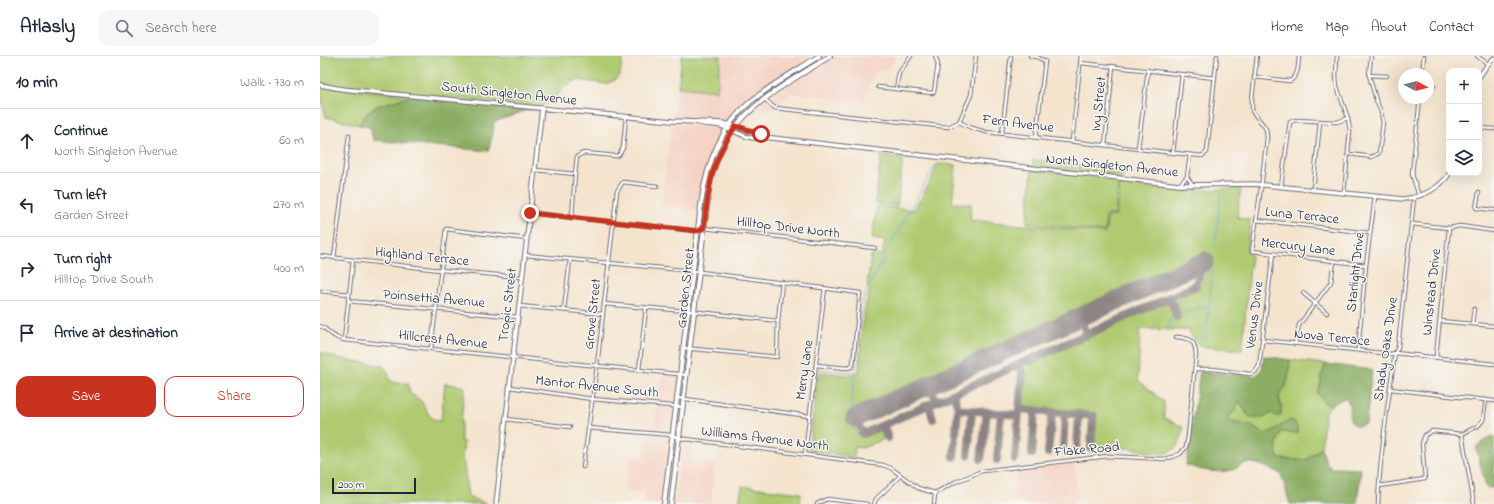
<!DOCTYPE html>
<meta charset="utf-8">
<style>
:root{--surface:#fff;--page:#f6f6f7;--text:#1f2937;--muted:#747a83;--line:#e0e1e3;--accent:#c8321e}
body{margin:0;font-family:"Indie Flower",sans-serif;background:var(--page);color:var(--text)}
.controls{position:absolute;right:12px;top:12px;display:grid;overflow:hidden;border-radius:8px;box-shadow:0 4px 16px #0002}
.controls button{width:36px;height:36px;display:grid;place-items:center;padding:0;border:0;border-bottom:1px solid var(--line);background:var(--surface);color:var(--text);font:20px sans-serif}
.compass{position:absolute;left:1078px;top:12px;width:36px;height:36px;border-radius:50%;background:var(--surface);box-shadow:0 4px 16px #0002;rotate:97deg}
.scale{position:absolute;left:12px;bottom:10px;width:84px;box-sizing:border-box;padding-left:4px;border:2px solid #22223b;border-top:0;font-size:11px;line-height:14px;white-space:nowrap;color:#22223b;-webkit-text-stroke:3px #f6f6f2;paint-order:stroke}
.stop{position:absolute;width:12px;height:12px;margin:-9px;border:3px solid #c8321e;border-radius:50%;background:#fff}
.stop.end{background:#c8321e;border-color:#fff;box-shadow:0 1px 4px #0008}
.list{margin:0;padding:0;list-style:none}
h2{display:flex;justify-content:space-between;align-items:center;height:52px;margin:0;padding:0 16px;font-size:17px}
h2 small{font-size:13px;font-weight:400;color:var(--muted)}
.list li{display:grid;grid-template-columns:26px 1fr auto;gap:12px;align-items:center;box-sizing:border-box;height:64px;padding:0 16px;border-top:1px solid var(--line)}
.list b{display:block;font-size:15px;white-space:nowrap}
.list p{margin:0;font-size:13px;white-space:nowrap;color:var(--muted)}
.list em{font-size:13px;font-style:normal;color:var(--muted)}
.actions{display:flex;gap:8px;padding:12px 16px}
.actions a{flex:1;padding:9px 0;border:1px solid var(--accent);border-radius:12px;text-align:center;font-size:14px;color:var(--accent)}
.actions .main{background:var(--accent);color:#fff}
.icon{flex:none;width:22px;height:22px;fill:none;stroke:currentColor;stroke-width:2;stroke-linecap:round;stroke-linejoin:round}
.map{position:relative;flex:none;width:1174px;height:448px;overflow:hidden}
header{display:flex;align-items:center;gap:24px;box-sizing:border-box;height:56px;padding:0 20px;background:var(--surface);border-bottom:1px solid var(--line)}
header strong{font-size:19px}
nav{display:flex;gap:22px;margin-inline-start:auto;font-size:14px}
.search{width:280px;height:36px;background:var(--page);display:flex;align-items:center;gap:10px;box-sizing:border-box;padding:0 14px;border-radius:12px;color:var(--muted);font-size:15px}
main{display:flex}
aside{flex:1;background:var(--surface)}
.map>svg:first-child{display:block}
.built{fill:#f5d2c2}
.green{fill:#afca71;stroke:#687656}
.forest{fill:#8bae63;stroke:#56684f}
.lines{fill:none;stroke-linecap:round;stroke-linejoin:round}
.stream{stroke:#5ba2d1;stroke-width:1}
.taxiway{stroke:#8b8384;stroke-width:8}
.runway{stroke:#8b8384;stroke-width:19}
.street-casing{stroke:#6c666e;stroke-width:4.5}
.secondary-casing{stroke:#6c666e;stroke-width:5.5}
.primary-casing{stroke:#6c666e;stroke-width:6}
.street{stroke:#fff;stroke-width:2.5}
.secondary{stroke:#fff;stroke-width:3.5}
.primary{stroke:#fff;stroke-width:4}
.route{stroke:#c8321e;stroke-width:5}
.labels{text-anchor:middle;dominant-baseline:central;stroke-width:3;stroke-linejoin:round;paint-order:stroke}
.street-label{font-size:14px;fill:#22223b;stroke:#f6f6f2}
</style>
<header>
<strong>Atlasly</strong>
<div class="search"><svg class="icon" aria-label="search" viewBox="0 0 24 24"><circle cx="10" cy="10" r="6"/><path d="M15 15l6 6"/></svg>Search here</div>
<nav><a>Home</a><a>Map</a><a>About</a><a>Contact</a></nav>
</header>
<main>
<aside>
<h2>10 min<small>Walk · 730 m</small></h2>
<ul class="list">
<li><svg class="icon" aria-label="ahead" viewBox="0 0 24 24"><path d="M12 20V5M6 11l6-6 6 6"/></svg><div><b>Continue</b><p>North Singleton Avenue</p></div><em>60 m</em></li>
<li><svg class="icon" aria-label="left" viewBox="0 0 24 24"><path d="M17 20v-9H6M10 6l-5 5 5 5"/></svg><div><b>Turn left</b><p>Garden Street</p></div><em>270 m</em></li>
<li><svg class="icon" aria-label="right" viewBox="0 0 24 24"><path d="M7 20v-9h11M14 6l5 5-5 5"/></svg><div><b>Turn right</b><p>Hilltop Drive South</p></div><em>400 m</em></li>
<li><svg class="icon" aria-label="arrive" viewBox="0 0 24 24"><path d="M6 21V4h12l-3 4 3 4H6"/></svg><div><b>Arrive at destination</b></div></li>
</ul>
<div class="actions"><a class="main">Save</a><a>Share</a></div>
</aside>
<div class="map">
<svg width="1174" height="448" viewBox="0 0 1174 448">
<rect width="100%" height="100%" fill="#f6f6f2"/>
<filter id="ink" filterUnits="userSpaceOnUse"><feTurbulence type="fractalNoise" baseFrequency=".025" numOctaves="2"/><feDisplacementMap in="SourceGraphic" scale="8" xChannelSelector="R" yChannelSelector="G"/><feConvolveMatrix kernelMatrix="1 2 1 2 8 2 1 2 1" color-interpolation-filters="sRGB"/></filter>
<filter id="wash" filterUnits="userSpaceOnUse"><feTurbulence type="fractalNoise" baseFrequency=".012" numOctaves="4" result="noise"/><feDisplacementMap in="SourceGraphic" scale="16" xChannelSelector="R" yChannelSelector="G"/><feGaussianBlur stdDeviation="0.9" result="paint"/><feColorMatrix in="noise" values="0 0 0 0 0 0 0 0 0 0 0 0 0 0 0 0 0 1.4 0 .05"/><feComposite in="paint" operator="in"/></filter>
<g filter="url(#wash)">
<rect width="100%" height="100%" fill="#f4e4ce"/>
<g class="built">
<polygon points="401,0 492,0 433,37 407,67 403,65 396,64 353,64 358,31 397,34"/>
<polygon points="518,0 577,0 571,11 562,16 556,15 549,29 545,45 471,37 455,55 437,52 444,45 458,36"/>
<polygon points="352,67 403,72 392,90 379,142 377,154 341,150"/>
<polygon points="342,318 359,320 356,348 338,347"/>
<polygon points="338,349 355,351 352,378 334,376"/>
<polygon points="365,364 376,365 374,383 363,381"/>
<polygon points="326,378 352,381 343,448 324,448 325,436 305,435 308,401 324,402"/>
<polygon points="363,384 373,386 371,406 395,408 391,446 402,448 354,448"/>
<polygon points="753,406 759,440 750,448 704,448 704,445 693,444 696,415"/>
</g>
<g class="green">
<polygon points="0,0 303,0 300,18 295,24 286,28 258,24 247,29 230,46 217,50 22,31 0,27"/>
<polygon points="362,0 401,0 397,35 358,31"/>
<polygon points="0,30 91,40 57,50 47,57 39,69 6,61 0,36"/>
<polygon points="561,100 583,103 577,150 555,147"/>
<polygon points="713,104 804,114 803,121 713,111"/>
<path d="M618,108L636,109L632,147L651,148L650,164L785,177L788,160H796L800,128L862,135L921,132L917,161L930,164L927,193L931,200L922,294L887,291L879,289L868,274L820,273L818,324L844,346V362L863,371C862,380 861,390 851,395C840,401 821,393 808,392C797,391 786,391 774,394L777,357L705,351L703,348L707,311L709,309L847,246L852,250L855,262L860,261L857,245L861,240L880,232L890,209L885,196L528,358L536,377L543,381L560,374L564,383L543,392L535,391L534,401L491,395L489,393L498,316L534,320L539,316C541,289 541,260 550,235L547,231L551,199L562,200L565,185L552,183L557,150L594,154L610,126Z"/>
<polygon points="712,114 803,124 803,127 798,128 795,159 786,159 785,176 707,167"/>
<path d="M0,296L17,302L63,310L68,316L69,324L76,327H88L90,337C93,340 98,342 101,345C107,353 109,365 121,365L125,327L145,331L141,366V386H144L142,404L144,408L148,441L167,448H0Z"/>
<path d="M970,304L1006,308L1001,321V327L997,337L1006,347L1011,349L1005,357L1001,392L984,405L959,403C954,395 957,384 961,376H978L975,366C960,366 957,375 945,378L931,370L908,365L907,362L915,355L918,346C926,351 924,357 931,362H943L962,351L959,340L966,330L969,317Z"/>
<polygon points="422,430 481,437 480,448 419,448"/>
</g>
<g class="forest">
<polygon points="91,40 211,53 174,66 173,78 168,95 53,84 50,71 39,69 47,57 57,50"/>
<path d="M944,300L970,304L969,317L966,330L959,340C959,348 964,352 960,360H955L952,357L943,362H931C924,357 926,351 918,346L915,355L907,362L908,365L931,370L945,378C954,376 962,368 970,364L975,366L978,377L961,376C957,385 955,393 958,402L963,403L987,404L1001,392L1007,408L1012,412L1041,413L1037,448H970L961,418C952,414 942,408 932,407C923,405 919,412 912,414C896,418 881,414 866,409L880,316L936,320L942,313Z"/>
<path d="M1006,308L1052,314L1046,368L1036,370C1022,361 1036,348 1024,342L1011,349C1004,348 1001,342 997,337L1001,327V321Z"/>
<polygon points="1174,380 1174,430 1173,432 1166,431 1156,391 1165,384"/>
</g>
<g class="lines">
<g class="stream">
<polyline points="570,189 616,108"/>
<polyline points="895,190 901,136"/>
<polyline points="861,257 889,249"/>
<polyline points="848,274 850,263 853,259"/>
<polyline points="885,286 893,213"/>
<polyline points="497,313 535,317 542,246 568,193"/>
<polyline points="531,352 535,317"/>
</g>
<g class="taxiway">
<polyline points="850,241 857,261"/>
<polyline points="760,261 766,278"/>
<polyline points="609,329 616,345"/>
<polyline points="609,348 613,363"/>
<polyline points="638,353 698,359"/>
<polyline points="699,353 773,360 771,392"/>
<polyline points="535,362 543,378 875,230 885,205"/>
<polyline points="563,369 568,382"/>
<polyline points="757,391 759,358"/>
<polyline points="743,393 745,357"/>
<polyline points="728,397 732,356"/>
<polyline points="712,398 715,354"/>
<polyline points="648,399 652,354"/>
<polyline points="634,401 638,353 634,338"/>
<polyline points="661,403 667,356"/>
<polyline points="695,403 702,318 700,308"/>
<polyline points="677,404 681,357"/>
</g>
<polyline class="runway" points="535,362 885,205"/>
</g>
</g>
<g filter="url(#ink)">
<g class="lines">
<defs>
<g id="street">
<polyline points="710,0 717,1 725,5 716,81"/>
<polyline points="937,0 932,43 932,55 944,70 946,73 947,81 942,124 932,195 1046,209"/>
<polyline points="1017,0 1016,20 1017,31 1028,62 1030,75 1024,137"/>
<polyline points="1157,0 1168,8"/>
<polyline points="761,7 895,22"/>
<polyline points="1102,18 1104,0"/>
<polyline points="1049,19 1067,20"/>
<path d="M934,21L970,25C979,19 978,10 979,0"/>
<polyline points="1108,29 1114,30"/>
<polyline points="558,31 612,37 614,36 618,8 615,0"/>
<polyline points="576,33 579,17 591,0"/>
<polyline points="445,43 451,49 455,52 628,71 639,66 652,72 666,76 882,100 887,96 897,0"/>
<polyline points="639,66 651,39 656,0"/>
<polyline points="1159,72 1174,73"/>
<polyline points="682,77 691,0"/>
<polyline points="752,85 761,0"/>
<polyline points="785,89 793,10"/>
<polyline points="818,93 828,14"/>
<polyline points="853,97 862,18"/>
<polyline points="1029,98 1052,101 1059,97 1063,67 1061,56 1056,44 1049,19 1051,0"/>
<polyline points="216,114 255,118 257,101 261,98 265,97 296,100 299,99 303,92 306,61"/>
<polyline points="867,121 873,129"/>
<polyline points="859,129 867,121 870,99"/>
<polyline points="961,130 970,66 975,64 1017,66 1028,62"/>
<polyline points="993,134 1000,66"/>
<polyline points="1159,136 1156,152 1174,154"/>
<polyline points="1099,140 1092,118 1100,42"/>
<polyline points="210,157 378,175 384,172 555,192"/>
<polyline points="252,162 255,118"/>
<polyline points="936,164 1050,177"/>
<polyline points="1092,168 1129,172 1140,170 1174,175"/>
<polyline points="205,199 373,215 540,237 533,308 531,311 527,312 496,309"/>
<polyline points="0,200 120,214 202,221"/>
<polyline points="14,202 29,79"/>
<polyline points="0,235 29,238"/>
<polyline points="983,237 1007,257"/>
<polyline points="28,245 198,261"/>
<polyline points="284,248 379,256 458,265"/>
<polyline points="199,250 283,258"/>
<polyline points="244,254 250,204"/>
<polyline points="1120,265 1174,270"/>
<polyline points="1152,268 1154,253"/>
<path d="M0,270C10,274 11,282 24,284L367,319"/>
<polyline points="24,284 33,204"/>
<polyline points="943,284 1071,298 1075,297 1174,308"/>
<polyline points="975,288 979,269 1011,226 1014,205"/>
<polyline points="111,292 126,173 207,183"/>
<polyline points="364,292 457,301 458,265 462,226"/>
<polyline points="1038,294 1046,209 1055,141"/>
<polyline points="1116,301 1129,172"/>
<polyline points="875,313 893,313 930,318 935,316 939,310 953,198"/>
<polyline points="319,314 326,252"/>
<polyline points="190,331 272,343 363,351"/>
<polyline points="1070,333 1174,345"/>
<polyline points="358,342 489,360"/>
<polyline points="186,363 250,371"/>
<polyline points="268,372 351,379 359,382 563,409 571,412 598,432 615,437"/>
<polyline points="1142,378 1154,448"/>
<polyline points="485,398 505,232"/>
<polyline points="263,411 277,310 297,135 303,126 337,130"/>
<polyline points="1059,430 1105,423 1102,388 1105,379 1112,375 1142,378 1158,370 1163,364 1166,344"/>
<path d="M615,437L635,426L662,415L788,400L844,403L852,401L860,398L866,391L868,381L876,299C875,284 871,282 856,281"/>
<polyline points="497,448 507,443 547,448"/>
<polyline points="554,448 556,443 580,420"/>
<polyline points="614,448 615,437"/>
<path d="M1058,448C1060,398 1068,347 1075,297L1078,291L1094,142"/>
</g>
<g id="secondary">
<polyline points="1159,21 1168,8 1174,2"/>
<polyline points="0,29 22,33 352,65 403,67 441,78 444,81"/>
<path d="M376,66C384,69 393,68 401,70C416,74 428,86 444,81L859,129L934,128L1083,143C1102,141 1119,133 1130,117"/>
<polyline points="176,448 222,52"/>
</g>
<g id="primary">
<path d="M344,448L381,149C386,111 400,72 430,46C451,29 476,15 499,0"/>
<path d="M351,448L389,131C403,58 453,37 510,0"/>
</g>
</defs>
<use href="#street" class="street-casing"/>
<use href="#secondary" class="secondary-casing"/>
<use href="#primary" class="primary-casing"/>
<use href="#street" class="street"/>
<use href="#secondary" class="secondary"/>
<use href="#primary" class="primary"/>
</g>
</g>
<g class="lines" filter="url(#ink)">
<path class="route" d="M210,157L378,175L384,172C389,130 390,106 416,70L441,78"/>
</g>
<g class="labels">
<g class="street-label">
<text transform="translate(189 38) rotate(6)">South Singleton Avenue</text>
<text transform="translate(779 48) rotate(-84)">Ivy Street</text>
<text transform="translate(698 68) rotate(7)">Fern Avenue</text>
<text transform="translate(792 110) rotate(6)">North Singleton Avenue</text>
<text transform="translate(982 160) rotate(6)">Luna Terrace</text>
<text transform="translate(468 172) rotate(7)">Hilltop Drive North</text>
<text transform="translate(978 191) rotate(7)">Mercury Lane</text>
<text transform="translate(102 201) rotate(6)">Highland Terrace</text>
<text transform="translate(1036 216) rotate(-84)">Starlight Drive</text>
<text transform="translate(366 232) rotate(-84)">Garden Street</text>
<text transform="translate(1112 236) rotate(-84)">Winstead Drive</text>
<text transform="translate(114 243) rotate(5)">Poinsettia Avenue</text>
<text transform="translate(188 249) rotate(-83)">Tropic Street</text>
<text transform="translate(273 258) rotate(-84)">Grove Street</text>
<text transform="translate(935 259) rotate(-83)">Venus Drive</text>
<text transform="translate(1012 282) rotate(6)">Nova Terrace</text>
<text transform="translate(123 284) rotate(6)">Hillcrest Avenue</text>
<text transform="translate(1066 293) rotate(-82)">Shady Oaks Drive</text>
<text transform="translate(485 314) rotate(-82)">Merry Lane</text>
<text transform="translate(277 331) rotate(6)">Mantor Avenue South</text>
<text transform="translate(445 383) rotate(7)">Williams Avenue North</text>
<text transform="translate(767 394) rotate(-5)">Flake Road</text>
</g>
</g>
</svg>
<div class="controls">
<button>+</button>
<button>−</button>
<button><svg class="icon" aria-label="layers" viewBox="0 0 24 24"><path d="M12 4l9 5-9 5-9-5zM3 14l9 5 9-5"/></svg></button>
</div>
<svg class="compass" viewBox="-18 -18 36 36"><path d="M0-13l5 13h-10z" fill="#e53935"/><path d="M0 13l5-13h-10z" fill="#747a83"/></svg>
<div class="scale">200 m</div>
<div class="stop" style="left:441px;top:78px"></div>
<div class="stop end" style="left:210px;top:157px"></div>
</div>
</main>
